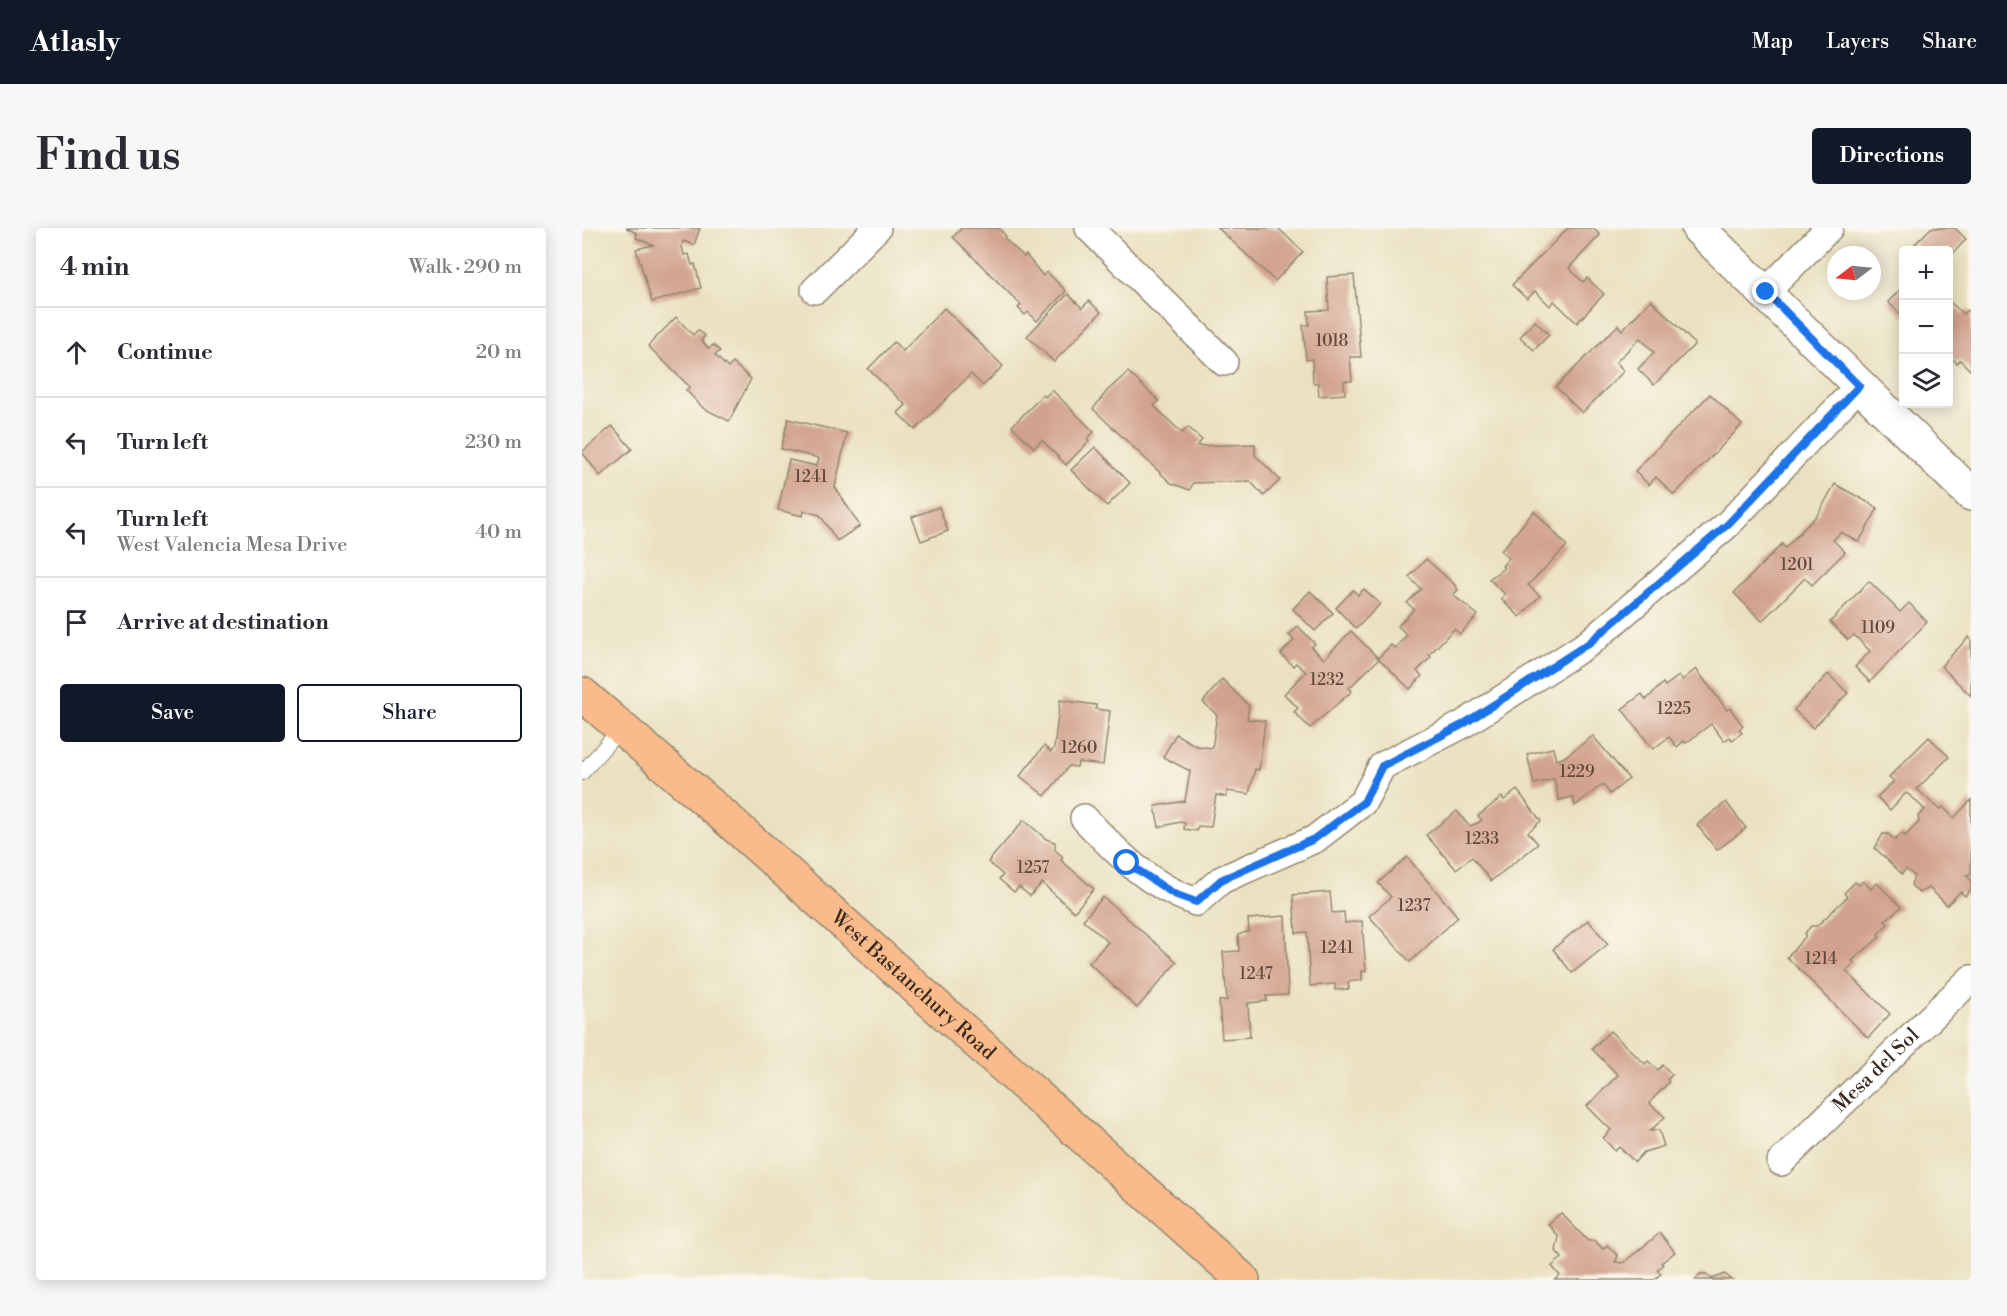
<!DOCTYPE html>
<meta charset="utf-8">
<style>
:root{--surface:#fff;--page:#f7f7f7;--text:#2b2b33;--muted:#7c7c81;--line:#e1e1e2;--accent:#111827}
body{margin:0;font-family:"Libre Bodoni",serif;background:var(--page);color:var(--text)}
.controls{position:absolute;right:18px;top:18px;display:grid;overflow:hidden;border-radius:6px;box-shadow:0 3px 15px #0003}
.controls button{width:54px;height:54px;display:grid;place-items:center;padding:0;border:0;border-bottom:2px solid var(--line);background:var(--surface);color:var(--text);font:30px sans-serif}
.compass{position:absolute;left:1245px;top:18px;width:54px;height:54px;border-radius:50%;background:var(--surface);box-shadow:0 3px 15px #0003;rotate:254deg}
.stop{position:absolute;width:18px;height:18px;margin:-14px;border:4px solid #1a73e8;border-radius:50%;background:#fff}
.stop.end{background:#1a73e8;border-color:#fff;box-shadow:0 2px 6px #0008}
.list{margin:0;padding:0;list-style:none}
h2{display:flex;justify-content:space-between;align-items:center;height:78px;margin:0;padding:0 24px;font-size:26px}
h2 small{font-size:20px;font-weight:400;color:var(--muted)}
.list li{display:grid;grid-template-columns:39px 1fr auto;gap:18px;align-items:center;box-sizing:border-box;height:90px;padding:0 24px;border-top:2px solid var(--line)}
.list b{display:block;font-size:22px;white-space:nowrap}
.list p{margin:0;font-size:20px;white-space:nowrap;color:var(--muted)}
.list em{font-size:20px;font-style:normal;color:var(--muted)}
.actions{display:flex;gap:12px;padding:18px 24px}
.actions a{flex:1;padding:14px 0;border:2px solid var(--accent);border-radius:6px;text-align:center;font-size:21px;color:var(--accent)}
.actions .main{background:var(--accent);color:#fff}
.icon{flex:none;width:33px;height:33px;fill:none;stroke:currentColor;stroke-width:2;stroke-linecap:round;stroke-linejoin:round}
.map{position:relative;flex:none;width:1389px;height:1052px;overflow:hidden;border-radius:6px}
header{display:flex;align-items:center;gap:36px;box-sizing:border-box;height:84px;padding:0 30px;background:var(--accent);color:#fff}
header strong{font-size:28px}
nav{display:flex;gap:33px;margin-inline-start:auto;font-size:21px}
.intro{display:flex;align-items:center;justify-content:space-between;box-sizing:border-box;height:144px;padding:0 36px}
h1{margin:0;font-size:42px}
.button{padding:15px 27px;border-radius:6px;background:var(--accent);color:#fff;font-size:21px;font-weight:700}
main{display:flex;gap:36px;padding:0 36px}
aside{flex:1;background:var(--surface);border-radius:6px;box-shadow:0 3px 15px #0003}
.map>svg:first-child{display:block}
.building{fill:#d1a28d}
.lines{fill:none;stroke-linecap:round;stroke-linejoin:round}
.service-casing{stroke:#92866f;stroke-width:16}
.minor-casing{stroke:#92866f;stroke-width:30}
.tertiary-casing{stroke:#92866f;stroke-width:36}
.primary-casing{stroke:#92866f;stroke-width:36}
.service{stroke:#fff;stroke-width:14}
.minor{stroke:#fff;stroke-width:27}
.tertiary{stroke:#fff;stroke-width:33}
.primary{stroke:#fabb8c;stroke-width:33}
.route{stroke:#1a73e8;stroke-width:8}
.labels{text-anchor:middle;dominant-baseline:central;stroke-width:4.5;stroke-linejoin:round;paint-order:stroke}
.number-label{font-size:16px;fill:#60483a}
.street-label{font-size:20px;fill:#3b2a1e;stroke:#fbf7ec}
</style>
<header>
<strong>Atlasly</strong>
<nav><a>Map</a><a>Layers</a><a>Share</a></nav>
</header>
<div class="intro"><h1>Find us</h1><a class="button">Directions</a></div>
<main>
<aside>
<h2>4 min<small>Walk · 290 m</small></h2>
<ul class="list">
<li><svg class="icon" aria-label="ahead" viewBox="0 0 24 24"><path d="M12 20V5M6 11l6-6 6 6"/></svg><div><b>Continue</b></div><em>20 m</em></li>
<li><svg class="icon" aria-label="left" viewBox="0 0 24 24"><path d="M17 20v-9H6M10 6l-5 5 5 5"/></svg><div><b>Turn left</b></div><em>230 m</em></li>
<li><svg class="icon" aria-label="left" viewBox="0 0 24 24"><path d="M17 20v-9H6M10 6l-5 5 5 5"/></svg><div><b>Turn left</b><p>West Valencia Mesa Drive</p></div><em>40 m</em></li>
<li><svg class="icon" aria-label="arrive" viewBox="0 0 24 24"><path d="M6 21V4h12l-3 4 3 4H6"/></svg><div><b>Arrive at destination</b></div></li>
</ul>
<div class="actions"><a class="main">Save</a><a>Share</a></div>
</aside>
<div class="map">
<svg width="1389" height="1052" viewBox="0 0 1389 1052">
<rect width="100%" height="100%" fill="#fbf7ec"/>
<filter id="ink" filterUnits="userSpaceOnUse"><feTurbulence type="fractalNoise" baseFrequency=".0167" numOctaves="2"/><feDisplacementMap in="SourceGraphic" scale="12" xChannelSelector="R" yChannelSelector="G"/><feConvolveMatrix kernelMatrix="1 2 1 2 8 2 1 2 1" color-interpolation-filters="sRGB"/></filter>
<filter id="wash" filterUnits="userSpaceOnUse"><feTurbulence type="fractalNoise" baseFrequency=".008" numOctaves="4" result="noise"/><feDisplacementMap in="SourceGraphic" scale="24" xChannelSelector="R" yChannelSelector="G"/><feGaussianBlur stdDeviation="1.35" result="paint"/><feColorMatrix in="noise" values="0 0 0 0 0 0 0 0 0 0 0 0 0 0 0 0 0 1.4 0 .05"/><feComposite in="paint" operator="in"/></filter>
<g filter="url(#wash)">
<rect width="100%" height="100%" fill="#eae1c0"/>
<g id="blocks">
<g class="building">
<polygon points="44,0 118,0 112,17 101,13 100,18 102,27 107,26 110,37 113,36 119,60 70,74 54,21 71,17 54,10 55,5"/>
<polygon points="380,0 416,0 424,8 422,10 442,29 444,27 461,48 465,44 484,63 455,93 446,84 443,87 436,80 439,77 371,9"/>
<polygon points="636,0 696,0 721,24 693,53"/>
<polygon points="986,0 1011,0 1018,7 987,40 1001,54 1005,50 1022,66 995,95 972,73 968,78 953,63 945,71 930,57"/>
<polygon points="1349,0 1373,0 1384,11 1366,31 1366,22 1340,22 1333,16"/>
<polygon points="772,47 779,129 768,129 770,153 762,153 763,166 737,168 736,155 731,155 730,131 724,132 721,97 727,97 726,83 747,82 745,49"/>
<polygon points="1322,58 1322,90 1306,74"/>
<polygon points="486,66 500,80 507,73 519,84 472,134 445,108"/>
<polygon points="1069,72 1113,116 1072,157 1056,141 1072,124 1058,110 1034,134 1042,143 1000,185 974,159 1036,97 1040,102"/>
<polygon points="1366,72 1381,86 1385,82 1389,86 1389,143 1378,132 1375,135 1366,127"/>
<polygon points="362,80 421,138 401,158 389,146 333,202 316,185 324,177 286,141 312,114 321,123"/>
<polygon points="94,89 111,107 116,102 123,108 119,112 127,121 131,117 138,123 133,127 146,140 151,135 169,151 147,193 121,180 104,162 108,159 66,118"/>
<polygon points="953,93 967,107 952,122 938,109"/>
<polygon points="546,144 577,173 572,178 600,205 606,199 620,212 615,218 673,216 673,227 698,252 682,268 668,253 611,255 608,262 589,255 511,181 525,163"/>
<polygon points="470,162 512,204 505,211 507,213 484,237 460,212 452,220 430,198 461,167 463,169"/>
<polygon points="1128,166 1160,197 1092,267 1074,249 1067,257 1053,243"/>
<polygon points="206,191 265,205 253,259 278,298 255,313 238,287 222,283 221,288 196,282 207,232 235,238 237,230 199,221"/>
<polygon points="30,198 50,221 18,248 0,224"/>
<polygon points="513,219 548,255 525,278 489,242"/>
<polygon points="1253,256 1296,280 1277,314 1259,304 1251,312 1263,324 1230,357 1223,350 1180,393 1152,365 1200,316 1203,320 1236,286"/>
<polygon points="357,279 366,303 339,313 330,289"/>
<polygon points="952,283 985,318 946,357 958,368 938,389 919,371 923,366 907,351 922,340 920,338 927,330 919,323"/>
<polygon points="844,331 872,356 876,362 871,367 896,387 878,406 872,401 847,427 849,429 835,443 840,448 828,461 797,431 767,460 770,463 728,500 712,484 716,480 702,466 724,444 714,435 711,438 699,426 712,412 707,407 716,398 733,416 729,419 742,431 769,403 796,430 809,417 813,420 825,407 816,398 832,381 825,375 839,361 827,349"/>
<polygon points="1287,353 1318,384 1327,375 1345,394 1288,454 1273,439 1288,423 1272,407 1266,412 1248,394"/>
<polygon points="782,361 798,376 774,401 754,380 771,362 776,367"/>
<polygon points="728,363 751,385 733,403 711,381"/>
<polygon points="1387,409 1389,412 1389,468 1359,438"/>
<polygon points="1114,441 1145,482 1148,480 1161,498 1157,502 1160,505 1150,512 1148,509 1142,513 1129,496 1104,515 1102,513 1095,519 1087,509 1071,521 1040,481 1060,466 1064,472 1081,455 1083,458 1097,448 1100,452"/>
<polygon points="1246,446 1266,465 1231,500 1212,482"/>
<polygon points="640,451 667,478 665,491 683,493 677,542 673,541 667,566 645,563 645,569 634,567 629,599 616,598 615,603 602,601 603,595 598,594 577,599 573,578 603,573 608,543 581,529 594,506 614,518 630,520 635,487 621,474"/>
<polygon points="478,472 514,477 514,481 528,483 521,537 496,534 495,539 487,538 463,568 438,548 462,518 469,524 472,520"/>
<polygon points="1011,508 1047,551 1028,566 1021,556 993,578 991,569 977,572 972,551 952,556 945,526 971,520 974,532 981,530"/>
<polygon points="1347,509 1367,529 1335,561 1352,577 1359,581 1361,579 1372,590 1389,572 1389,647 1384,647 1389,652 1389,662 1383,668 1378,664 1365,677 1347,660 1337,665 1329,657 1332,648 1324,641 1320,646 1293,620 1301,606 1306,606 1313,612 1320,605 1323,608 1337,594 1336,588 1343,582 1329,568 1324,565 1308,582 1295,569 1312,553 1307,549"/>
<polygon points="935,562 959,593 946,604 956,616 909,653 890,629 874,641 844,607 875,583 887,598 896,595 900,592 896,588 920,569 922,572"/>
<polygon points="1144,574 1164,600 1135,622 1115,597"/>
<polygon points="442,592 464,611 473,614 473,622 481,629 479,632 512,661 492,684 460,655 448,668 437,659 432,664 417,651 421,647 406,634"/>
<polygon points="825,629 876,689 828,734 787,688 809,669 796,655"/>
<polygon points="1281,653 1289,661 1295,655 1319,679 1303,693 1306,696 1296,706 1298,709 1270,733 1273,735 1264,743 1308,786 1286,810 1205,729 1223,709 1223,705 1229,698 1235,698 1264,670 1265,669 1262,665 1273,654 1277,657"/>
<polygon points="748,664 750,685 762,684 763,695 780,693 784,743 780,743 780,752 766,754 767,761 753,762 753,756 728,758 725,704 714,705 711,667"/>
<polygon points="521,669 595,734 555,780 507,735 526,714 501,692"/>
<polygon points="703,688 706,767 684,768 685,773 666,775 668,809 640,811 637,773 645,772 641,724 657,723 656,707 667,703 666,691"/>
<polygon points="1006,692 1026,716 990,745 971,721"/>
<polygon points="1028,803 1063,836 1066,833 1076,842 1081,837 1090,847 1085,852 1087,854 1067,875 1083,889 1068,903 1077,902 1082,918 1062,924 1053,934 1037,919 1033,923 1021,910 1029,902 1005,878 1036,847 1010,821"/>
<polygon points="979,985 1006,1013 1013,1013 1021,1021 1025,1017 1036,1028 1033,1034 1041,1035 1078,1005 1093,1024 1079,1035 1081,1037 1075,1042 1079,1046 1071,1052 973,1052 978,1048 970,1038 980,1030 974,1023 977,1009 966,996"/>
<polygon points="1118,1046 1124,1046 1130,1051 1143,1046 1150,1052 1113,1052"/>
</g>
</g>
</g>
<g filter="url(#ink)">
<use href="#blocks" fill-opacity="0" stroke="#92866f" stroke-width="1.5"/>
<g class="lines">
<defs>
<polyline id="service" points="0,545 39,500"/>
<g id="minor">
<polyline points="507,0 642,134"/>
<polyline points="233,62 295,0"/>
<polyline points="1184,64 1247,0"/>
<path d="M502,590C536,626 566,657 614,674L639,652L733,611L781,574L800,538L880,497L1007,415L1146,296L1277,158"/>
<path id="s1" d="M1199,934L1389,751"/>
</g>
<polyline id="tertiary" points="1116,0 1389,266"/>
<g id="primary">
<path id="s2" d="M0,466L144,590L661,1052"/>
</g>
</defs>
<use href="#service" class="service-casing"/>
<use href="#minor" class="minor-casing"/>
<use href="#tertiary" class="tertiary-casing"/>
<use href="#primary" class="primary-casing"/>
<use href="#service" class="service"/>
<use href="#minor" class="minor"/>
<use href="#tertiary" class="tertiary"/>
<use href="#primary" class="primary"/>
</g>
</g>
<g class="lines" filter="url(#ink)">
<polyline class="route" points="545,635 592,666 614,674 639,652 732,611 782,574 800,538 880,497 1007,415 1146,296 1277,158 1184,64"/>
</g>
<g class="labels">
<g class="number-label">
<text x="750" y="113">1018</text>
<text x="229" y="249">1241</text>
<text x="1215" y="337">1201</text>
<text x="1296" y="400">1109</text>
<text x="745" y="452">1232</text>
<text x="1092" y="481">1225</text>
<text x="497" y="520">1260</text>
<text x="995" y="544">1229</text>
<text x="900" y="611">1233</text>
<text x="451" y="640">1257</text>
<text x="832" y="678">1237</text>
<text x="755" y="720">1241</text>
<text x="1239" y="731">1214</text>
<text x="674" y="746">1247</text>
</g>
<g class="street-label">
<text stroke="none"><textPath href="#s2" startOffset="441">West Bastanchury Road</textPath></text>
<text stroke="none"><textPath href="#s1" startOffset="132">Mesa del Sol</textPath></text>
</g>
</g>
</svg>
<div class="controls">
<button>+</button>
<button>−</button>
<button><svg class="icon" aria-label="layers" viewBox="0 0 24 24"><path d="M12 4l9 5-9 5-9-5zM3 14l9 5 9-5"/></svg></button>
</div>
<svg class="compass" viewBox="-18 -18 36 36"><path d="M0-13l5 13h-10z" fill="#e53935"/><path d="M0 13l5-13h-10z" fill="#7c7c81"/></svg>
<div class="stop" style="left:545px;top:635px"></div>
<div class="stop end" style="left:1184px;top:64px"></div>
</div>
</main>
